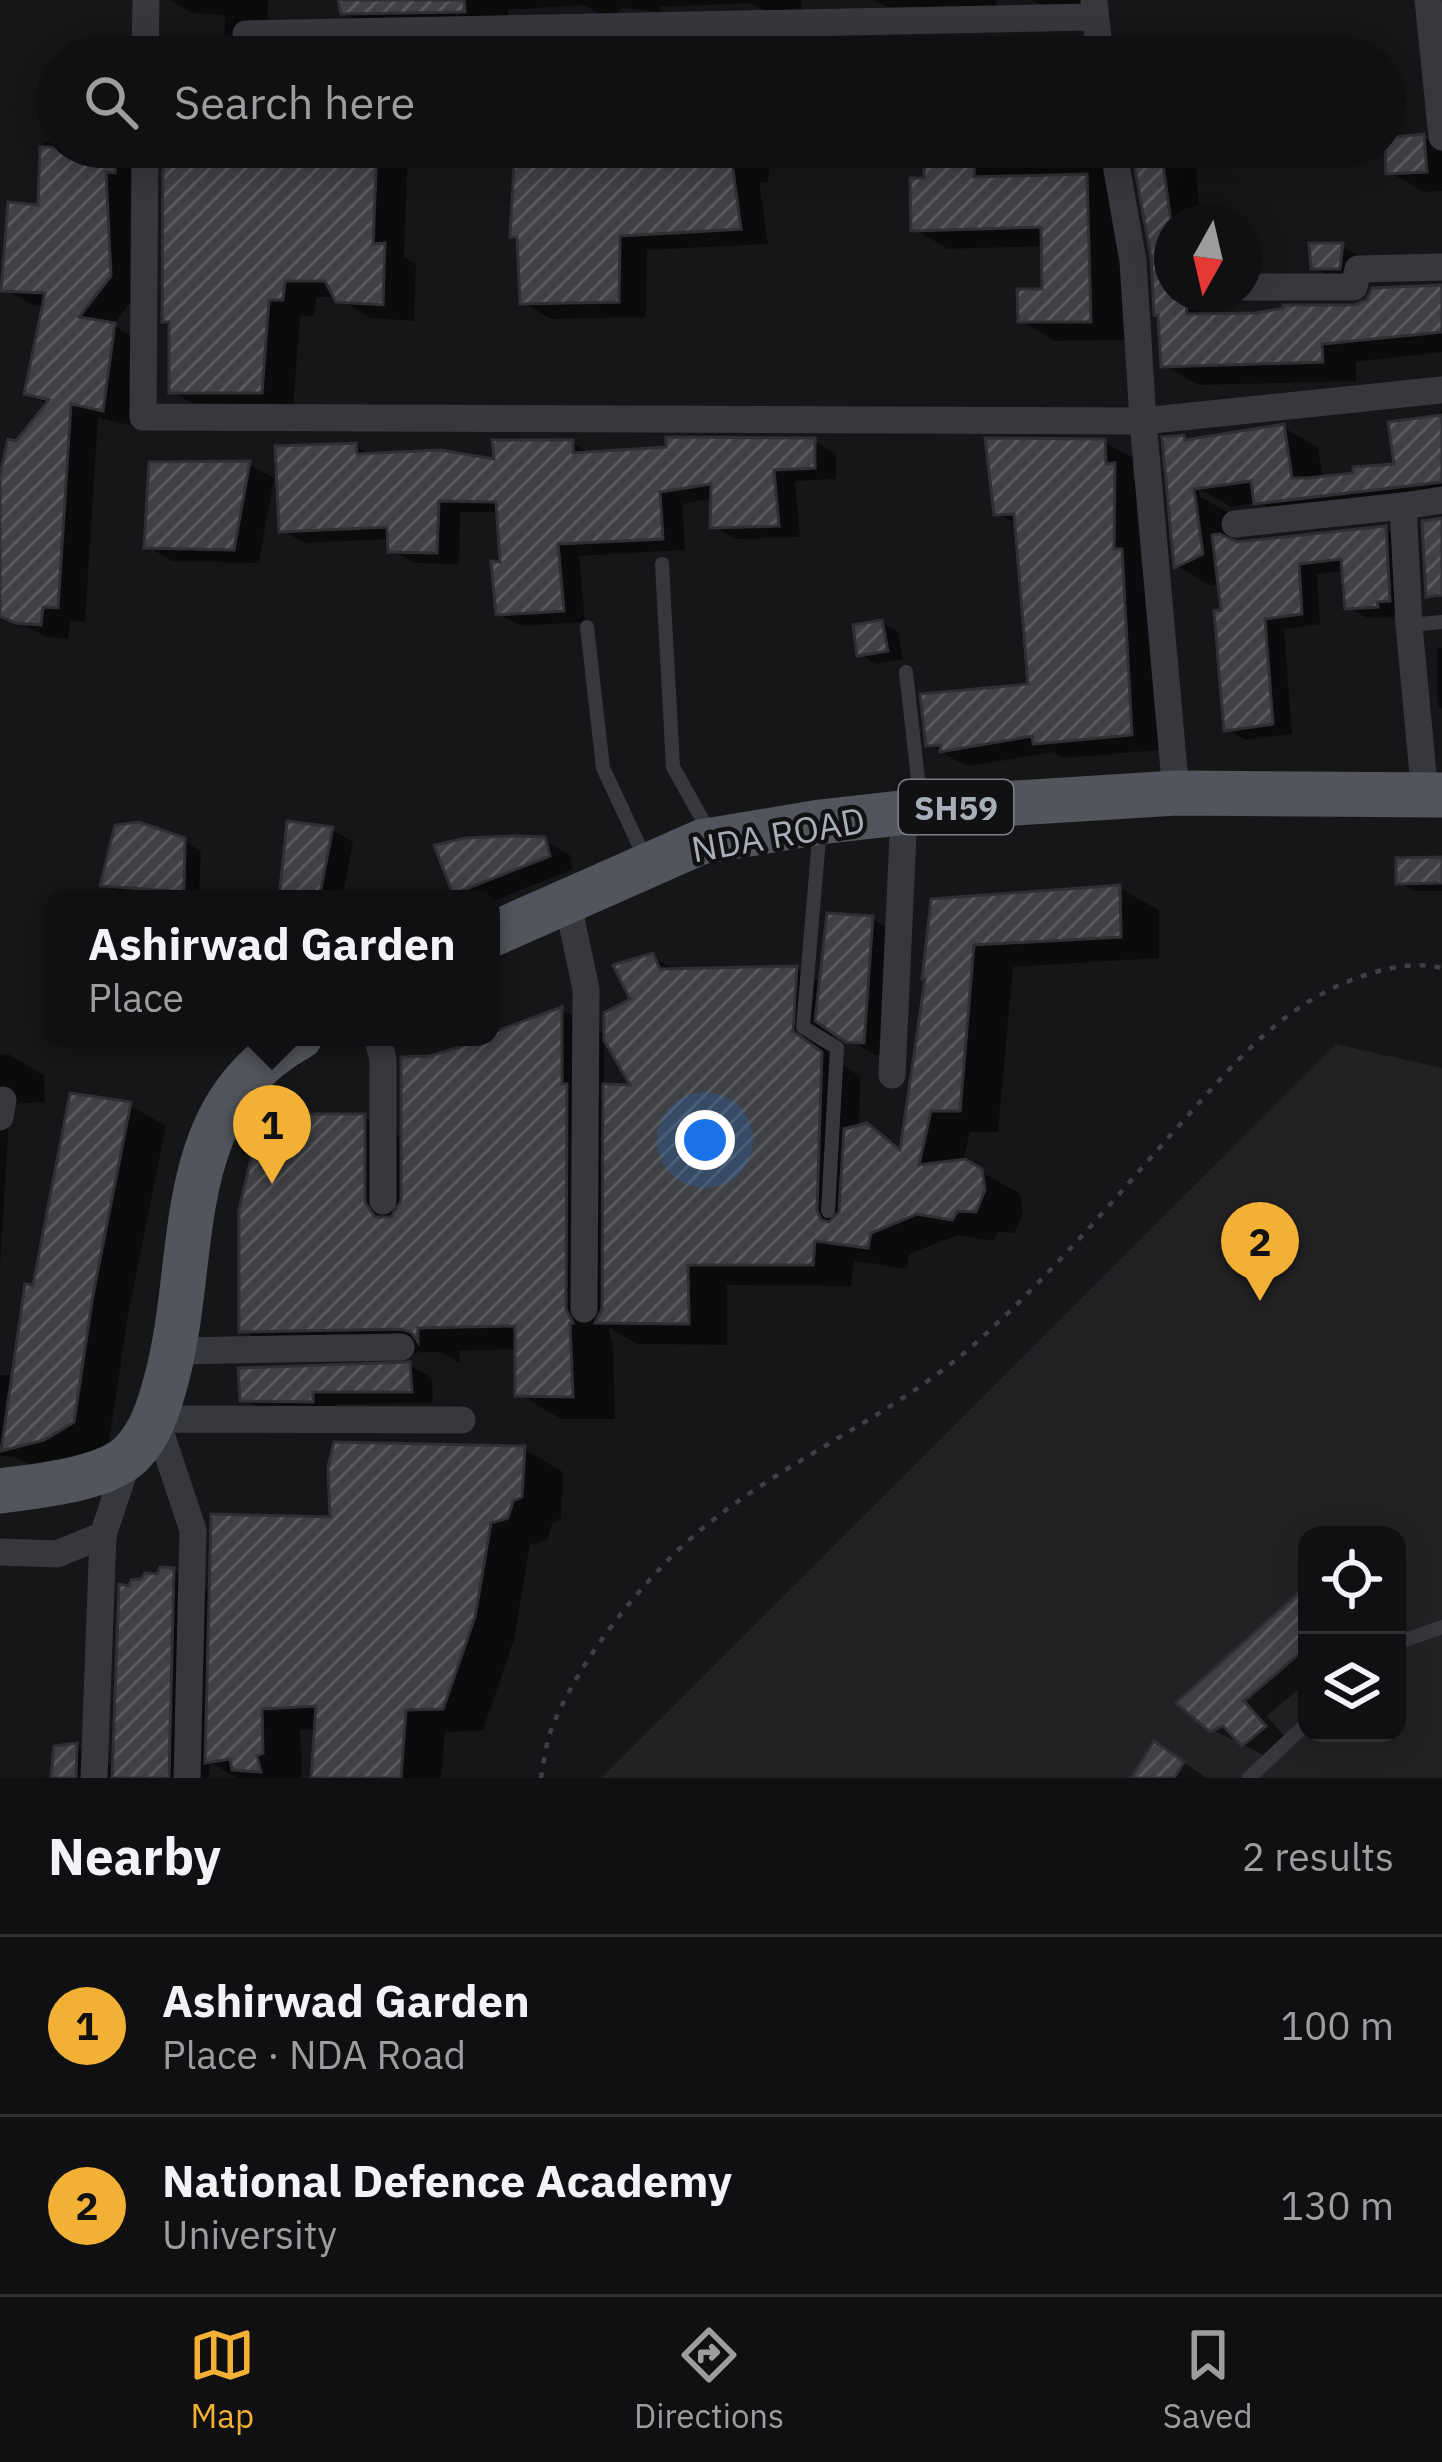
<!DOCTYPE html>
<meta charset="utf-8">
<style>
:root{--surface:#101012;--page:#1e1e20;--text:#f1f3f6;--muted:#9c9d9f;--line:#303032;--accent:#f2b134}
body{margin:0;font-family:"IBM Plex Sans",sans-serif;background:var(--page);color:var(--text)}
.controls{position:absolute;right:36px;bottom:36px;display:grid;overflow:hidden;border-radius:24px;box-shadow:0 6px 30px #0003}
.controls button{width:108px;height:108px;display:grid;place-items:center;padding:0;border:0;border-bottom:3px solid var(--line);background:var(--surface);color:var(--text);font:60px sans-serif}
.compass{position:absolute;left:1154px;top:204px;width:108px;height:108px;border-radius:50%;background:var(--surface);box-shadow:0 6px 30px #0003;rotate:188deg}
.you{position:absolute;left:705px;top:1140px;width:42px;height:42px;margin:-30px;border:9px solid #fff;border-radius:50%;background:#1a73e8;box-shadow:0 0 0 18px #1a73e833}
.badge{display:grid;place-items:center;width:78px;height:78px;border-radius:50%;background:var(--accent);color:#111;font-size:39px;font-weight:700}
.pin{position:absolute;translate:-50% -99px;filter:drop-shadow(0 3px 6px #0008)}
.pin::after{content:'';position:absolute;top:63px;width:42px;height:36px;background:inherit;clip-path:polygon(0 0,100% 0,50% 100%)}
.popup{position:absolute;left:44px;top:890px;width:456px;height:156px;box-sizing:border-box;display:grid;place-content:center;border-radius:24px;background:var(--surface);filter:drop-shadow(0 3px 9px #0005);font-size:39px;white-space:nowrap;color:var(--muted)}
.popup b{font-size:45px;color:var(--text)}
.popup::after{content:'';position:absolute;left:50%;top:100%;margin-left:-24px;border:24px solid transparent;border-top-color:var(--surface)}
.list{margin:0;padding:0;list-style:none}
h2{display:flex;justify-content:space-between;align-items:center;height:156px;margin:0;padding:0 48px;font-size:51px}
h2 small{font-size:39px;font-weight:400;color:var(--muted)}
.list li{display:grid;grid-template-columns:78px 1fr auto;gap:36px;align-items:center;box-sizing:border-box;height:180px;padding:0 48px;border-top:3px solid var(--line)}
.list b{display:block;font-size:45px;white-space:nowrap}
.list p{margin:0;font-size:39px;white-space:nowrap;color:var(--muted)}
.list em{font-size:39px;font-style:normal;color:var(--muted)}
.icon{flex:none;width:66px;height:66px;fill:none;stroke:currentColor;stroke-width:2;stroke-linecap:round;stroke-linejoin:round}
.map{position:relative;flex:none;width:1442px;height:1778px;overflow:hidden}
.search{position:absolute;background:var(--surface);box-shadow:0 6px 30px #0003;left:36px;right:36px;top:36px;height:132px;display:flex;align-items:center;gap:30px;box-sizing:border-box;padding:0 42px;border-radius:66px;color:var(--muted);font-size:45px}
.sheet{height:516px;background:var(--surface)}
nav{display:flex;justify-content:space-around;align-items:center;box-sizing:border-box;height:168px;border-top:3px solid var(--line);background:var(--surface);font-size:33px;color:var(--muted)}
nav a{display:grid;justify-items:center;gap:6px}
nav .on{color:var(--accent)}
.map>svg:first-child{display:block}
.built{fill:#222225;fill-rule:evenodd}
.shadow{fill:#0007}
.building{fill:url(#building-hatch);stroke:#303034;stroke-width:3}
.lines{fill:none;stroke-linecap:round;stroke-linejoin:round}
.path{stroke:#3d3f44;stroke-width:4.5;stroke-dasharray:6 9;stroke-linecap:butt}
.service{stroke:#37383d;stroke-width:14}
.minor{stroke:#37383d;stroke-width:27}
.primary{stroke:#53555c;stroke-width:45}
.labels{text-anchor:middle;dominant-baseline:central;stroke-width:9;stroke-linejoin:round;paint-order:stroke}
.shield{fill:#111113;stroke:#7b7e86;stroke-width:3}
.shield-label{font-size:33px;font-weight:bold;fill:#a8adb8}
.street-label{font-size:36px;fill:#a8adb8;stroke:#111113}
</style>
<div class="map">
<svg width="1442" height="1778" viewBox="0 0 1442 1778">
<defs>
<pattern id="building-hatch" width="6" height="6" patternUnits="userSpaceOnUse" patternTransform="scale(3)"><rect width="6" height="6" fill="#404145"/><path d="M-1 1l2-2M0 6l6-6M5 7l2-2" fill="none" stroke="#595a5e"/></pattern>
</defs>
<rect width="100%" height="100%" fill="#161618"/>
<path class="built" d="M1336,1044L1442,1068V1778H601ZM1307,1535H1397V1733H1307Z"/>
<g class="shadow">
<polygon points="170,0 268,0 267,31 256,38 255,57 224,57 225,15 192,13"/>
<polygon points="341,0 801,0 802,16 776,17 751,3 660,7 661,13 623,7 609,19 584,5 508,10 508,24 369,27 343,12"/>
<polygon points="874,0 996,0 997,14 899,14"/>
<polygon points="1032,0 1098,0 1055,13"/>
<polygon points="54,129 57,130 57,147 135,147 138,292 113,325 142,342 130,425 98,418 85,622 70,621 68,639 47,637 0,613 0,488 17,445 48,405 27,393 45,306 32,305 4,289 40,208 44,142 53,142"/>
<polygon points="1423,137 1442,148 1442,191 1424,192 1389,172"/>
<polygon points="166,147 408,147 404,257 416,264 414,321 370,318 337,297 316,297 314,316 300,316 293,409 203,410 172,391 172,324 165,320"/>
<polygon points="518,147 772,147 768,182 759,182 768,244 647,250 646,317 551,319 523,302 520,240 513,236"/>
<polygon points="927,147 1195,147 1200,222 1172,222 1172,294 1216,294 1218,316 1356,308 1442,288 1442,352 1356,362 1356,381 1198,385 1164,365 1154,257 1135,153 1130,160 1136,209 1125,340 1055,341 1021,321 1045,292 1044,246 948,249 914,229 927,181"/>
<polygon points="1342,246 1358,255 1355,277 1330,277 1314,267"/>
<polygon points="1440,411 1442,411 1442,504 1292,522 1260,503 1231,507 1199,489 1199,496 1227,512 1232,543 1385,529 1405,540 1396,617 1368,618 1348,607 1345,571 1317,574 1320,624 1284,629 1292,734 1246,740 1227,729 1220,581 1211,586 1177,566 1184,438 1191,442 1284,428 1318,447 1323,479 1398,467 1442,418"/>
<polygon points="814,441 836,454 836,479 795,481 800,537 735,539 713,526 714,498 682,504 685,550 579,556 585,622 521,626 499,614 504,565 500,512 460,512 459,564 414,563 391,550 391,539 304,543 282,530 356,446 373,456 497,462 572,443 593,455"/>
<polygon points="1104,442 1133,458 1133,477 1142,483 1141,563 1149,568 1159,750 1064,758 1053,752 971,766 957,761 928,744 1031,687 1018,525 997,513"/>
<polygon points="249,464 274,478 259,563 172,561 147,546"/>
<polygon points="881,623 898,632 903,659 876,664 860,654"/>
<polygon points="1437,648 1442,648 1442,708 1438,706"/>
<polygon points="332,830 353,842 342,899 282,899"/>
<polygon points="544,840 570,855 573,869 491,902 468,899 455,892"/>
<polygon points="184,841 201,851 199,899 120,894 104,884"/>
<polygon points="1442,860 1442,891 1415,891 1399,882"/>
<polygon points="1120,888 1159,910 1159,958 1013,967 998,1132 970,1132 963,1161 1020,1194 1023,1213 1015,1233 998,1232 992,1241 958,1235 909,1254 907,1269 854,1261 851,1286 727,1285 727,1345 637,1344 608,1327 613,1346 615,1419 561,1419 518,1394 518,1349 459,1351 460,1363 440,1352 285,1355 242,1330 364,1117 404,1140 430,1059 562,1010 604,1034 604,1087 636,1088 634,1000 652,957 678,971 796,969 822,983 872,919 897,933 889,1056 875,1055 833,1029 831,1056 860,1077 859,1128 867,1126 903,1148 928,979 934,901"/>
<polygon points="0,1054 8,1054 44,1075 45,1102 10,1104 0,1266"/>
<polygon points="130,1105 166,1126 128,1316 109,1442 81,1459 39,1470 16,1457 0,1456 0,1375 15,1375 35,1289"/>
<polygon points="410,1365 432,1378 433,1403 335,1404 335,1413 266,1412 243,1399"/>
<polygon points="524,1449 563,1472 561,1519 553,1523 547,1540 530,1545 514,1640 483,1730 445,1732 441,1778 314,1778 318,1729 300,1730 302,1776 297,1778 237,1778 210,1762 209,1778 42,1778 54,1776 77,1746 113,1767 132,1589 173,1571 212,1593 333,1520"/>
<polygon points="1307,1589 1307,1682 1267,1716 1289,1741 1269,1758 1211,1729"/>
<polygon points="1180,1759 1206,1778 1134,1778"/>
</g>
<g class="building">
<polygon points="338,0 464,0 465,12 341,14"/>
<polygon points="1424,134 1427,172 1386,174 1385,138"/>
<polygon points="40,147 116,147 115,173 106,172 111,276 79,317 115,323 103,411 71,404 58,608 43,607 41,625 16,623 0,616 0,475 8,439 16,441 49,400 24,394 45,293 1,291 8,202 38,205"/>
<polygon points="163,147 377,147 373,244 385,243 383,305 336,302 325,281 285,281 283,300 269,300 262,393 169,393 169,322 162,322"/>
<polygon points="515,147 730,147 741,229 620,236 619,302 520,304 517,237 510,237"/>
<polygon points="924,147 975,147 974,177 1087,174 1091,322 1018,322 1017,289 1042,289 1041,227 911,231 910,178 924,178"/>
<polygon points="1161,151 1172,228 1172,297 1186,296 1187,314 1256,313 1283,308 1283,305 1354,305 1367,299 1372,288 1442,285 1442,332 1322,344 1323,362 1161,367 1158,315 1154,315 1151,258 1132,153"/>
<polygon points="1309,243 1343,243 1340,269 1311,269"/>
<polygon points="1442,415 1442,482 1254,504 1251,481 1194,489 1203,554 1174,568 1162,437 1184,435 1185,440 1284,424 1292,478 1308,478 1353,473 1353,467 1394,464 1388,422"/>
<polygon points="666,437 815,438 815,468 774,470 779,526 710,528 711,484 660,492 663,539 558,544 564,611 496,615 491,561 500,562 496,502 439,501 437,553 388,552 387,527 279,532 275,446 356,443 357,454 440,450 494,459 492,440 573,440 573,453 666,447"/>
<polygon points="985,438 1105,439 1106,464 1115,463 1114,549 1122,549 1132,735 1033,744 1032,736 940,752 941,745 926,746 920,694 1028,684 1014,514 994,515"/>
<polygon points="250,461 234,550 144,548 149,462"/>
<polygon points="1442,518 1442,595 1426,597 1422,521"/>
<polygon points="1386,526 1390,601 1377,602 1378,607 1345,609 1341,559 1299,564 1302,614 1265,619 1273,724 1224,731 1214,611 1221,610 1212,535 1220,534 1237,542"/>
<polygon points="882,620 888,651 857,656 853,625"/>
<polygon points="287,821 333,827 319,899 279,899"/>
<polygon points="139,822 185,838 184,892 100,886 115,825"/>
<polygon points="511,836 545,837 550,856 453,894 434,845 466,838"/>
<polygon points="1442,857 1442,883 1396,884 1396,858"/>
<polygon points="1120,885 1121,937 974,945 960,1111 931,1111 919,1165 965,1159 982,1169 985,1190 976,1212 958,1211 952,1220 917,1214 871,1233 868,1248 815,1241 813,1265 688,1265 689,1324 595,1323 602,1309 603,1084 630,1085 604,1040 604,1013 630,999 613,965 653,953 660,969 797,966 793,1031 822,1052 817,1210 821,1220 829,1222 839,1212 844,1129 867,1123 900,1150 925,979 922,979 931,899"/>
<polygon points="827,913 873,916 864,1043 846,1042 815,1021"/>
<polygon points="562,1007 562,1084 567,1084 566,1309 573,1323 570,1323 573,1397 515,1396 515,1326 418,1328 418,1342 411,1332 401,1329 239,1332 239,1210 251,1159 279,1114 365,1114 365,1202 375,1217 391,1217 401,1201 401,1057 430,1056 491,1037 491,1033"/>
<polygon points="70,1093 131,1102 93,1295 74,1422 44,1440 1,1451 25,1284 33,1285"/>
<polygon points="410,1362 412,1392 313,1392 313,1402 240,1401 238,1368"/>
<polygon points="334,1442 525,1446 522,1497 513,1501 508,1518 491,1523 475,1617 443,1709 406,1710 401,1778 311,1778 316,1706 262,1709 263,1753 257,1756 261,1772 232,1770 230,1759 205,1763 211,1514 330,1517 328,1467"/>
<polygon points="160,1567 174,1568 169,1778 112,1778 119,1584 129,1586 131,1580 141,1579 145,1573 157,1574"/>
<polygon points="1307,1585 1307,1647 1244,1701 1266,1726 1242,1746 1223,1726 1210,1732 1176,1703"/>
<polygon points="1154,1741 1184,1762 1174,1778 1131,1778"/>
<polygon points="77,1743 76,1778 51,1778 54,1746"/>
</g>
<g class="lines">
<path class="path" d="M541,1778C544,1761 546,1741 553,1725C579,1664 621,1610 666,1562C755,1470 882,1427 977,1342C1049,1277 1111,1203 1175,1130C1216,1085 1253,1037 1305,1004C1339,981 1401,957 1442,968"/>
<g class="service">
<polyline points="662,564 673,767 711,835"/>
<polyline points="1409,625 1442,622"/>
<polyline points="587,627 603,768 646,860"/>
<polyline points="906,672 921,806"/>
<polyline points="820,827 803,1027 837,1048 828,1211"/>
<polyline points="1397,1643 1442,1627"/>
<polyline points="1249,1778 1307,1723"/>
</g>
<g class="minor">
<polyline points="1428,0 1442,137"/>
<polyline points="1094,2 1100,57"/>
<polyline points="246,34 1094,17"/>
<polyline points="145,57 146,0"/>
<polyline points="145,147 143,417 1143,421 1176,793"/>
<polyline points="1113,147 1133,261 1143,421 1442,390"/>
<polyline points="1244,287 1354,287 1358,269 1442,267"/>
<polyline points="1235,524 1403,506"/>
<polyline points="1425,795 1409,625 1403,506 1442,500"/>
<polyline points="567,900 586,989 584,1309"/>
<polyline points="377,1037 383,1059 383,1201"/>
<polyline points="892,1075 904,813"/>
<polyline points="0,1117 3,1100"/>
<polyline points="174,1351 401,1347"/>
<polyline points="0,1552 57,1554 103,1535 129,1457"/>
<polyline points="94,1778 103,1535"/>
<polyline points="187,1778 193,1530 156,1419 462,1420"/>
</g>
<g class="primary">
<polyline points="491,935 701,842 820,822 953,807 1176,793 1442,795"/>
<path d="M0,1491C35,1486 105,1480 131,1454C151,1434 159,1407 166,1381C200,1257 168,1109 300,1037"/>
</g>
</g>
<g class="labels">
<rect class="shield" x="899" y="780" width="114" height="54" rx="9"/>
<g class="shield-label">
<text x="956" y="807">SH59</text>
</g>
<g class="street-label">
<text transform="translate(778 834) rotate(-10)">NDA ROAD</text>
</g>
</g>
</svg>
<div class="controls">
<button><svg class="icon" aria-label="locate" viewBox="0 0 24 24"><circle cx="12" cy="12" r="6"/><path d="M12 2v4M12 18v4M2 12h4M18 12h4"/></svg></button>
<button><svg class="icon" aria-label="layers" viewBox="0 0 24 24"><path d="M12 4l9 5-9 5-9-5zM3 14l9 5 9-5"/></svg></button>
</div>
<svg class="compass" viewBox="-18 -18 36 36"><path d="M0-13l5 13h-10z" fill="#e53935"/><path d="M0 13l5-13h-10z" fill="#9c9d9f"/></svg>
<div class="you"></div>
<div class="pin badge" style="left:272px;top:1184px">1</div>
<div class="popup"><b>Ashirwad Garden</b>Place</div>
<div class="pin badge" style="left:1260px;top:1301px">2</div>
<div class="search"><svg class="icon" aria-label="search" viewBox="0 0 24 24"><circle cx="10" cy="10" r="6"/><path d="M15 15l6 6"/></svg>Search here</div>
</div>
<section class="sheet">
<h2>Nearby<small>2 results</small></h2>
<ul class="list">
<li><span class="badge">1</span><div><b>Ashirwad Garden</b><p>Place · NDA Road</p></div><em>100 m</em></li>
<li><span class="badge">2</span><div><b>National Defence Academy</b><p>University</p></div><em>130 m</em></li>
</ul>
</section>
<nav>
<a class="on"><svg class="icon" aria-label="map" viewBox="0 0 24 24"><path d="M3 6l6-2 6 2 6-2v14l-6 2-6-2-6 2zM9 4v14M15 6v14"/></svg>Map</a>
<a><svg class="icon" aria-label="directions" viewBox="0 0 24 24"><path d="M12 3l9 9-9 9-9-9zM9 14v-3h6M13 9l2 2-2 2"/></svg>Directions</a>
<a><svg class="icon" aria-label="saved" viewBox="0 0 24 24"><path d="M7 4h10v16l-5-4-5 4z"/></svg>Saved</a>
</nav>
